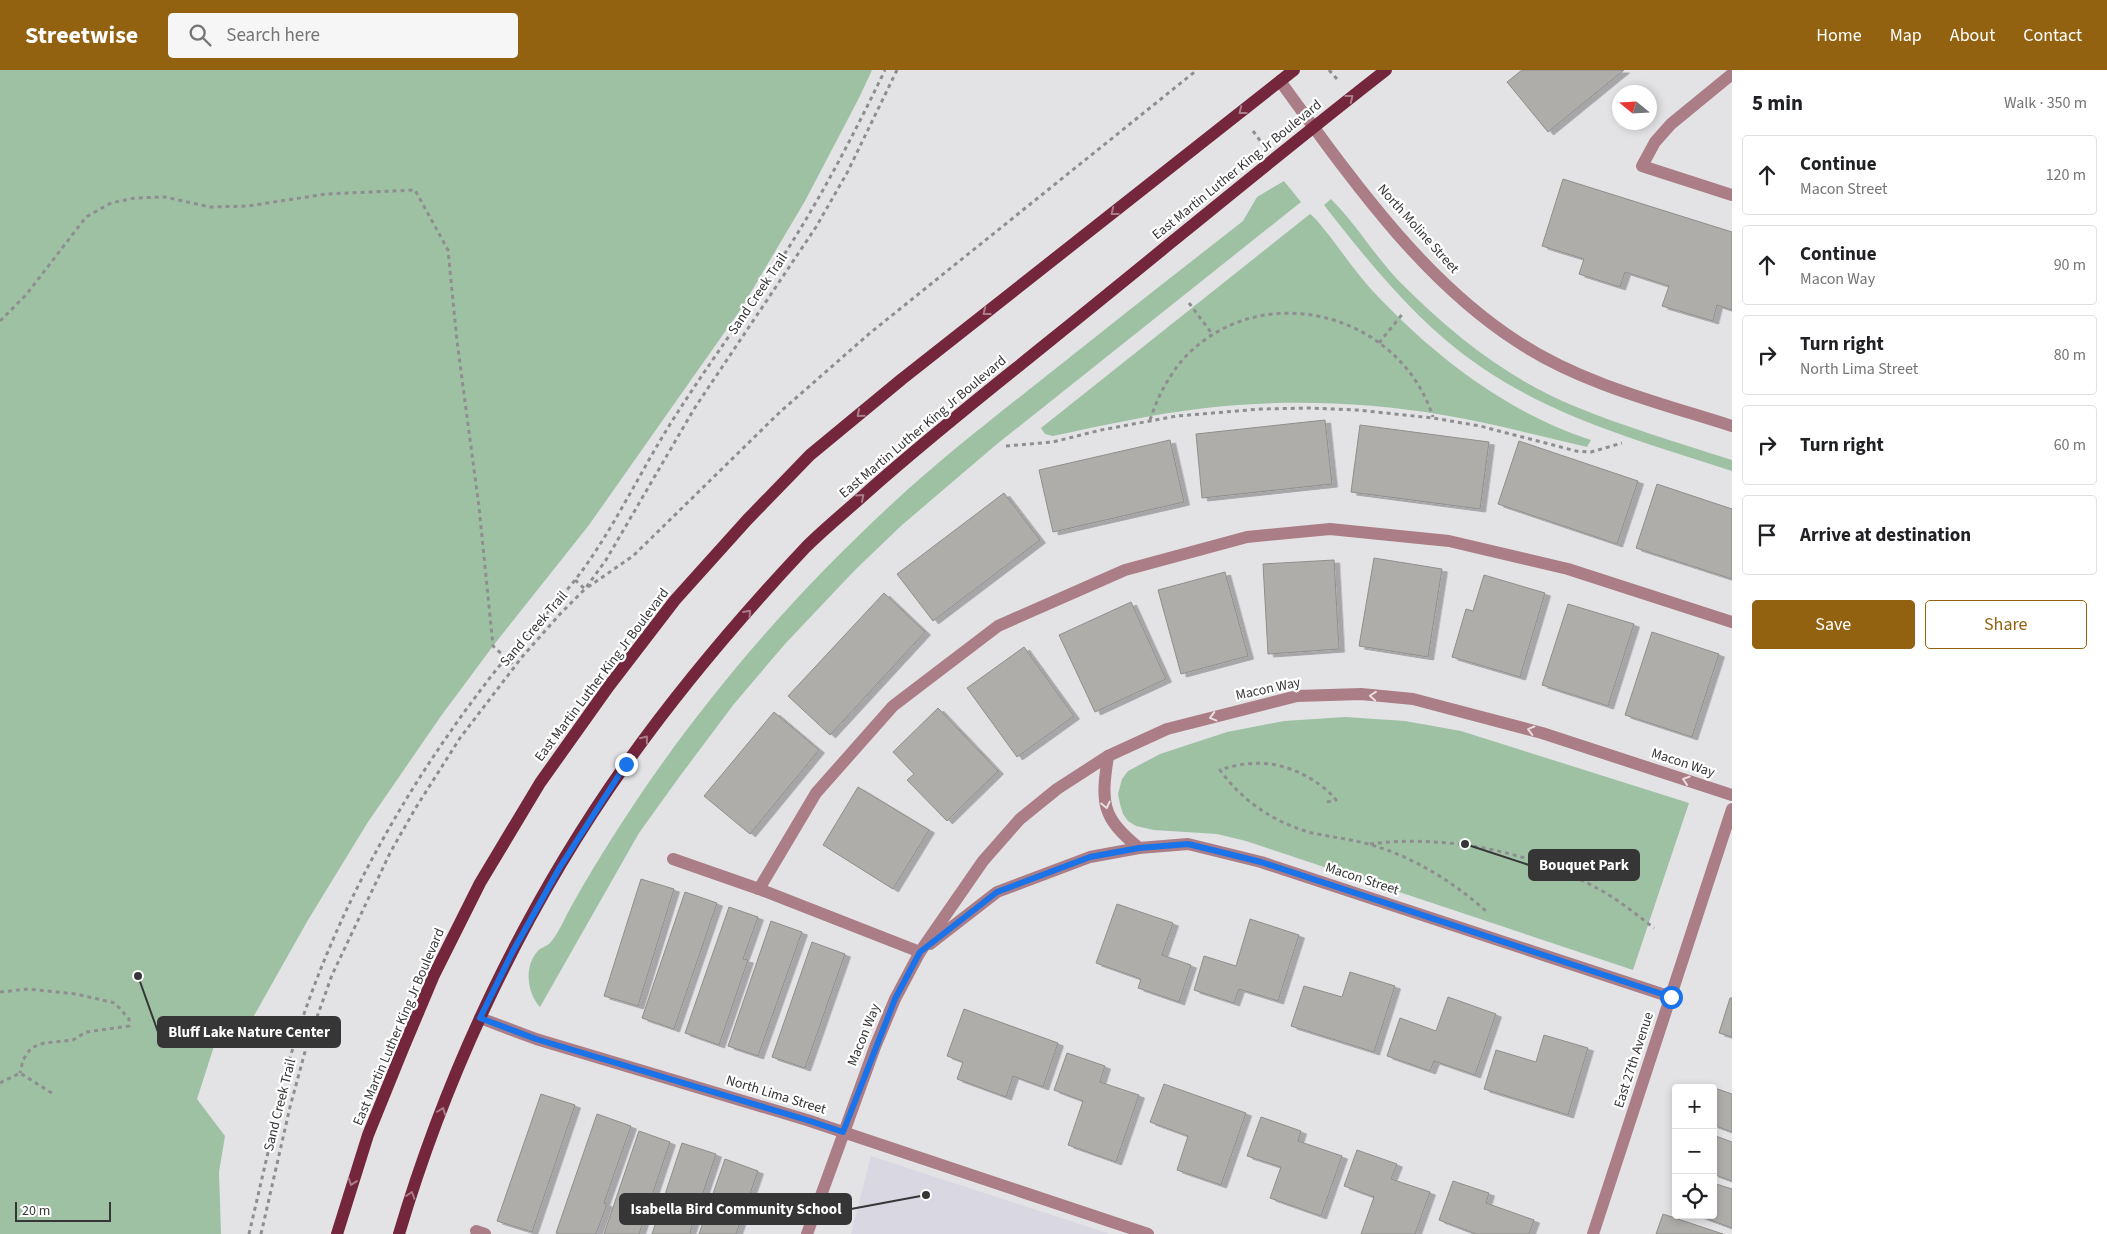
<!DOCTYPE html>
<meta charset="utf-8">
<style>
:root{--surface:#fff;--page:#f6f6f6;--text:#202124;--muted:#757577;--line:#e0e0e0;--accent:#926211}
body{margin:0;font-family:"Source Sans 3",sans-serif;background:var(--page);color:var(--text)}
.controls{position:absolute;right:15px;bottom:15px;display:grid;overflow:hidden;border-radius:5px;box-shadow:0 2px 8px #0003}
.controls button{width:45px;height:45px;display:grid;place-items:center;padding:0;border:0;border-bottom:1px solid var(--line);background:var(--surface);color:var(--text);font:25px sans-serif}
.compass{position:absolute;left:1612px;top:15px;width:45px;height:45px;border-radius:50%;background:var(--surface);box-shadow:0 2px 8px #0003;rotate:288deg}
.scale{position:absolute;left:15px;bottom:12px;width:96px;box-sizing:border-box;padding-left:5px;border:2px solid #363637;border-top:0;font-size:14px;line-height:18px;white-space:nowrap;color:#363637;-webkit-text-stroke:4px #fff;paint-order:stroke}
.stop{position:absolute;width:15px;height:15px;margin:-11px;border:4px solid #1a73e8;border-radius:50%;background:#fff}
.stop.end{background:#1a73e8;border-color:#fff;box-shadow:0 1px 5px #0008}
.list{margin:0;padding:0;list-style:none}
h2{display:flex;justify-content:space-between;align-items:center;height:65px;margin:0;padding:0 20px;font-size:21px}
h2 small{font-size:16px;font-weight:400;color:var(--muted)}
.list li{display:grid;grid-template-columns:32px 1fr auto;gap:15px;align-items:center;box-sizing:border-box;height:80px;margin:0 10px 10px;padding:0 10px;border:1px solid var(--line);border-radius:5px}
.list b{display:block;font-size:19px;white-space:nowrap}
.list p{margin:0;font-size:16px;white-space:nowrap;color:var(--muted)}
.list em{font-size:16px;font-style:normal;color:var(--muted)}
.actions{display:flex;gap:10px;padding:15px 20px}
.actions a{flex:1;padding:11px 0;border:1px solid var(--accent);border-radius:5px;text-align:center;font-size:18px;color:var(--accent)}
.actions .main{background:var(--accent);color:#fff}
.icon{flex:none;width:28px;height:28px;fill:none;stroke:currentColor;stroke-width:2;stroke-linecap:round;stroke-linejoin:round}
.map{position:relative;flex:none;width:1732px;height:1164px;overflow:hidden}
header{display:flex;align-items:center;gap:30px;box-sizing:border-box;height:70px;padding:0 25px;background:var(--accent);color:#fff}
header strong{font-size:24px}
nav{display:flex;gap:28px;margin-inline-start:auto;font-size:18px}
.search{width:350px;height:45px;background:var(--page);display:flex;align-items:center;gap:12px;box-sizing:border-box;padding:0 18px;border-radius:5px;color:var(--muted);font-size:19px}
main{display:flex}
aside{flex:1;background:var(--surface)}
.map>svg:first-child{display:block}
.built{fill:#d8d7e2}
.green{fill:#9ec1a4}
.building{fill:#aeadaa;stroke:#908e8c;filter:url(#shadow)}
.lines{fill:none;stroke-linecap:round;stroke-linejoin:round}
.path{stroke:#8e8e90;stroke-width:3;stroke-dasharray:4 4;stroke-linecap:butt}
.minor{stroke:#ab7d86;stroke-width:12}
.major{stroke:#73263c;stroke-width:12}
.oneway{stroke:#ab7d8a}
.oneway2{stroke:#eadee1}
.route{stroke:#1a73e8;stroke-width:6}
.labels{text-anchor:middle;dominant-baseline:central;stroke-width:4.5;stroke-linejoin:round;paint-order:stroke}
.street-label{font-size:14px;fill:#363637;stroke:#fff}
.leader{fill:none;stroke:#363637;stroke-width:2}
.callout-dot{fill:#363637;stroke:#fff;stroke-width:2}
.callout{fill:#363637;stroke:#363637;stroke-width:2}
.callout-label{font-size:15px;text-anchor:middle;font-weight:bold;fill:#fff}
</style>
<header>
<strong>Streetwise</strong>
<div class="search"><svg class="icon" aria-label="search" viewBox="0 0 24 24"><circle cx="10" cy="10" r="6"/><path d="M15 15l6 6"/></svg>Search here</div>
<nav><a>Home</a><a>Map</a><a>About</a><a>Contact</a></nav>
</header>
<main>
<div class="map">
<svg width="1732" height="1164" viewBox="0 0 1732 1164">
<defs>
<filter id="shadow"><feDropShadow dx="5.5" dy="3" stdDeviation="0" flood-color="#0004"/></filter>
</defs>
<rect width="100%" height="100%" fill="#e3e3e6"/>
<polygon class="built" points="871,1086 1110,1164 851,1164"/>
<g class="green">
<polygon points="0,0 872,0 859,28 805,131 741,239 589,455 493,576 441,646 368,752 308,850 251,951 215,973 197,1029 225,1066 219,1102 221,1164 0,1164"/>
<path d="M1284,111L1301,132L997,374L902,455L855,500L785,574L734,634L680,706L639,763L540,937C527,923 524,897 537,882C541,877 546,877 550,873C559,863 565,847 572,835C657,684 767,549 894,432C944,386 997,345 1050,303C1114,252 1179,201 1243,151L1257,127Z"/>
<path d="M1331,129C1358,156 1377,190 1404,216C1453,265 1510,310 1574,336C1625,357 1679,373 1732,390V401C1646,373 1557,349 1481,297C1418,254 1371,195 1324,135Z"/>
<path d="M1310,144C1317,149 1322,157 1328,164C1342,182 1355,201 1370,218C1430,283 1505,342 1591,370L1587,377C1539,366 1492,353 1443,345C1366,332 1283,329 1206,338C1154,344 1104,355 1053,366L1045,364L1041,358Z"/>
<polygon points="1345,647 1405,651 1461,661 1689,733 1633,900 1246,771 1217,764 1154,760 1136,756 1128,751 1123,744 1120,734 1118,724 1122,709 1128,701 1160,684 1227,662 1284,651"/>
</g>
<g class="building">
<polygon points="1522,0 1624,0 1548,62 1507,12"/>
<polygon points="1563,109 1732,162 1732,240 1717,235 1713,251 1662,236 1669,216 1625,202 1620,217 1579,204 1584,189 1542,176"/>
<polygon points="1325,350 1332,414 1202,428 1196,364"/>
<polygon points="1360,355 1489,372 1480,439 1351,422"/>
<polygon points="1170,370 1184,432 1053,462 1039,400"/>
<polygon points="1519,371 1638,411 1617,474 1498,434"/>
<polygon points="1657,414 1732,439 1732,509 1636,478"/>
<polygon points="1004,423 1040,470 933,551 897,504"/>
<polygon points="1374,488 1442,499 1428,587 1359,576"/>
<polygon points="1334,490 1339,579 1268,584 1263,494"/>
<polygon points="1225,502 1248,586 1181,604 1158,520"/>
<polygon points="1484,505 1545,523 1520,607 1452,587 1466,539 1473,541"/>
<polygon points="884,523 925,562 830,665 788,626"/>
<polygon points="1131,532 1166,609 1095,642 1059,565"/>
<polygon points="1568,534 1634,554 1608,636 1542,615"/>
<polygon points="1652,562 1719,584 1692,667 1625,645"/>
<polygon points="1024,577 1074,646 1017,687 967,618"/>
<polygon points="938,638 998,701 947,751 907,710 914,704 893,682"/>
<polygon points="774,642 819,680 750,764 704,726"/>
<polygon points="858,717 929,760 893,819 823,775"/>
<polygon points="641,809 674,819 638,936 604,926"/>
<polygon points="685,822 717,833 674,959 642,948"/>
<polygon points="1117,834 1173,853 1162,885 1191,895 1179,932 1138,918 1141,909 1096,893"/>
<polygon points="729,837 758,847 743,889 748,890 719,975 685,963"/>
<polygon points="1250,849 1299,865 1278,931 1239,919 1234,933 1194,920 1204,886 1236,896"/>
<polygon points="771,851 802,862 758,986 728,976"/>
<polygon points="812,872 845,884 805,998 772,987"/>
<polygon points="1350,902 1395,916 1374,982 1291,956 1304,916 1342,927"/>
<polygon points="1448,927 1496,944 1475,1005 1434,991 1430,1001 1387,986 1400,948 1436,961"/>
<polygon points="1730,928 1732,928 1732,967 1719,963"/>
<polygon points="964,939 1058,973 1043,1017 1013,1006 1006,1027 957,1009 963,992 947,986"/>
<polygon points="1544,965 1588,978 1568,1045 1484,1019 1496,980 1536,992"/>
<polygon points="1067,983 1105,996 1100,1012 1139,1025 1116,1092 1068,1075 1083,1031 1054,1020"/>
<polygon points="1164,1014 1246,1043 1221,1115 1177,1100 1188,1066 1150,1052"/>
<polygon points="1706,1015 1732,1024 1732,1062 1713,1055 1713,1018 1705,1018"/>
<polygon points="541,1024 575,1035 532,1162 497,1151"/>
<polygon points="597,1044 631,1056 604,1133 607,1134 596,1164 560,1164 556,1163"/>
<polygon points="1261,1047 1301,1061 1298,1071 1342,1086 1321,1146 1270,1128 1281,1097 1247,1086"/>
<polygon points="639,1061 670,1072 639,1164 604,1164"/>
<polygon points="1713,1065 1732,1072 1732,1111 1713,1104"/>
<polygon points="682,1073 716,1084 690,1162 691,1162 691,1164 652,1164"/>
<polygon points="1357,1080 1397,1094 1391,1109 1430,1122 1415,1164 1361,1164 1374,1127 1344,1116"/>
<polygon points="725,1089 758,1101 736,1164 699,1164"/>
<polygon points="1453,1111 1489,1123 1486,1133 1534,1150 1529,1164 1476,1164 1439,1150"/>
<polygon points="1713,1113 1732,1119 1732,1158 1697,1145 1713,1145"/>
<polygon points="1663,1144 1723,1164 1656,1164"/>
</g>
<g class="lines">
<g class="path">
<polyline points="1329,0 1337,9"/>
<polyline points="1253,61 1261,72"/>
<polyline points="1189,233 1213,265"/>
<polyline points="0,251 26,225 86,147 111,133 135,128 165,127 210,137 248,136 326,124 415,120 448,180 457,271 479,437 493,576 515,596"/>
<polyline points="1379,273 1404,242"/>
<path d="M1150,350C1158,326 1169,304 1187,285C1265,207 1400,244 1433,347"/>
<polyline points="1006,376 1053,372 1101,360 1177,346 1261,339 1309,338 1357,340 1433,348 1480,356 1576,381 1591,382 1622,373"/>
<polyline points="575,510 585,519"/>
<polyline points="588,517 633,486 780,342 870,263 1197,0"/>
<path d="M1327,732L1336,730C1331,723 1323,717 1316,712C1286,692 1254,688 1220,700C1242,731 1275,753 1312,763C1331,767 1350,769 1368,774C1412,786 1452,811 1486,841"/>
<path d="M1370,774C1447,764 1534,782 1602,821C1620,831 1637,845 1654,858"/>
<polyline points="0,922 28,919 76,924 115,933 129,949 129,956 86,962 73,970 44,973 31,978 23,990 20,1003"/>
<path d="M285,1006C323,864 397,729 486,613C518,570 559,535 589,491C620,446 644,395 674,348C711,290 752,235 789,177C825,120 856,60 885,0"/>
<polyline points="0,1013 20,1003 55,1025"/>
<polyline points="249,1164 273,1061"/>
<polyline points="261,1164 290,1037 306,978 332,905 390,783 415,739 460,668 522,587 561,543 585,519 606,490 694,339 816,157 847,103 897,0"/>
</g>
<g class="minor">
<polyline points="1732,4 1671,54 1655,72 1642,96 1732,125"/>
<path d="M1280,11C1348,104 1420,209 1518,272C1582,314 1660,333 1732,356"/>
<path d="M1108,686C1101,733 1101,747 1139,778"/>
<polyline points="673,789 759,819 920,882"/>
<polyline points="759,819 816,723 893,636 998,556 1125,500 1247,467 1330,459 1449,471 1568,499 1732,552"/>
<polyline points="930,874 997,822 1090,787 1139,778 1188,774 1261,792 1671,927"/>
<polyline points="480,948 536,969 807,1050 1148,1164"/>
<polyline points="476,1161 485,1164"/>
<polyline points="807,1164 875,977 895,929 920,882 983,791 1020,749 1057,719 1108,686 1167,659 1297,626 1361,624 1413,629 1542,663 1732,725"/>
<polyline points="1593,1164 1732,739"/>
</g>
<g class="major">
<polyline points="337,1164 368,1065 402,981 434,905 480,813 540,713 609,616 675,530 747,450 810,385 902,309 1294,0"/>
<path d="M399,1164C448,998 526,835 626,694C680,618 742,545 806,477C824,459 845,442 864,425C924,371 988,321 1051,270C1163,180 1273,88 1386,0"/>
</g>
</g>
<defs><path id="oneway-chevron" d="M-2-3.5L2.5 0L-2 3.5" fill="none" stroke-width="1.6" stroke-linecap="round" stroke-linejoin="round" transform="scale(1.25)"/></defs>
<g class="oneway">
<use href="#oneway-chevron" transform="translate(1350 28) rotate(-38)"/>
<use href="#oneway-chevron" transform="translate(1242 41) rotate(142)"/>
<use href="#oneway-chevron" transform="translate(1114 142) rotate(142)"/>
<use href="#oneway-chevron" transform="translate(986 242) rotate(142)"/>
<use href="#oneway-chevron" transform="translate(860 344) rotate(140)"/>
<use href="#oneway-chevron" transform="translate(861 427) rotate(-42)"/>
<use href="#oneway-chevron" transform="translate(748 543) rotate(-48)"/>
<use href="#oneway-chevron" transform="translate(645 669) rotate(-52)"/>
<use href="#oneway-chevron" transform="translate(442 1041) rotate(-69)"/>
<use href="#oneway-chevron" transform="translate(352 1112) rotate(109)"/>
<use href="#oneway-chevron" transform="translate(411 1125) rotate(-72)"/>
</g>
<g class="oneway2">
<use href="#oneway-chevron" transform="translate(1373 626) rotate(-175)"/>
<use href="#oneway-chevron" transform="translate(1213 647) rotate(165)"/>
<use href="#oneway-chevron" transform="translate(1531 660) rotate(-165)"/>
<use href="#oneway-chevron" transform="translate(1686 710) rotate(-162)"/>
<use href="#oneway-chevron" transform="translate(1106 735) rotate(77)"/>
</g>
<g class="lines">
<polyline class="route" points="626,694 560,797 513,881 480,948 536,969 807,1050 843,1062 895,929 920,882 997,822 1090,787 1139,778 1188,774 1261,792 1671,927"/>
</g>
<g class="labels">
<g class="street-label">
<text transform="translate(1237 100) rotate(-39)">East Martin Luther King Jr Boulevard</text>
<text transform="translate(1418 159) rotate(48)">North Moline Street</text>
<text transform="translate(758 224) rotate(-56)">Sand Creek Trail</text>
<text transform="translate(923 357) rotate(-40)">East Martin Luther King Jr Boulevard</text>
<text transform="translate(534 559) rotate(-49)">Sand Creek Trail</text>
<text transform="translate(602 605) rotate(-53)">East Martin Luther King Jr Boulevard</text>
<text transform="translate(1268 619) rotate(-12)">Macon Way</text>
<text transform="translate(1683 693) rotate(18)">Macon Way</text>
<text transform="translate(1362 809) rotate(18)">Macon Street</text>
<text transform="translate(399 957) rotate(-67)">East Martin Luther King Jr Boulevard</text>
<text transform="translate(864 965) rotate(-68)">Macon Way</text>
<text transform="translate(1634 990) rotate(-72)">East 27th Avenue</text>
<text transform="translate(776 1025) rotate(17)">North Lima Street</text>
<text transform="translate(280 1035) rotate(-76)">Sand Creek Trail</text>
</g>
</g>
<path class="leader" d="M1465 774L1529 795M138 906L158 962M926 1125L851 1139"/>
<g class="callout-dot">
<circle cx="1465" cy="774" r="5"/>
<circle cx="138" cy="906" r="5"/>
<circle cx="926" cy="1125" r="5"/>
</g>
<g class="callout">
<rect x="1529" y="780" width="110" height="30" rx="5"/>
<rect x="158" y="947" width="182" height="30" rx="5"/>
<rect x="620" y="1124" width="231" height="30" rx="5"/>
</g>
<g class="callout-label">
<text x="1584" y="800">Bouquet Park</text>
<text x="249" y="967">Bluff Lake Nature Center</text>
<text x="736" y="1144">Isabella Bird Community School</text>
</g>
</svg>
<div class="controls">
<button>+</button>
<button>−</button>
<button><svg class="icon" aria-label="locate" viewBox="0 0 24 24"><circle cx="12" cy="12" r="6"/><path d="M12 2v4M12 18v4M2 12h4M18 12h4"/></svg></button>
</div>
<svg class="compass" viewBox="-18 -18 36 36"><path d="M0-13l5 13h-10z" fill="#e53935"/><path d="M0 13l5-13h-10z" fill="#757577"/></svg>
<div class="scale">20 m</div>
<div class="stop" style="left:1671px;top:927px"></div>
<div class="stop end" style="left:626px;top:694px"></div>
</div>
<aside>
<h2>5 min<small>Walk · 350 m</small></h2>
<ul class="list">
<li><svg class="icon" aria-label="ahead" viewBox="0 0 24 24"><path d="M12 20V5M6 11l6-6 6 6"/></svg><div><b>Continue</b><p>Macon Street</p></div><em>120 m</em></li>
<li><svg class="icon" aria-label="ahead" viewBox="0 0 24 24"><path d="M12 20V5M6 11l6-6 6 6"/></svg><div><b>Continue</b><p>Macon Way</p></div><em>90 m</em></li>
<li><svg class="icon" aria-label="right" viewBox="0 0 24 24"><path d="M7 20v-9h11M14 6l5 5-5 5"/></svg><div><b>Turn right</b><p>North Lima Street</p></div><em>80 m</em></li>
<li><svg class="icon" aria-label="right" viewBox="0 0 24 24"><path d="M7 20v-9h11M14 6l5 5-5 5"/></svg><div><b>Turn right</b></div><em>60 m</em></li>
<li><svg class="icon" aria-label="arrive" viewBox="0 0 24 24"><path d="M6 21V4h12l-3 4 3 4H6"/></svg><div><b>Arrive at destination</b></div></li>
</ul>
<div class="actions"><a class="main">Save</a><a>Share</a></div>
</aside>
</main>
